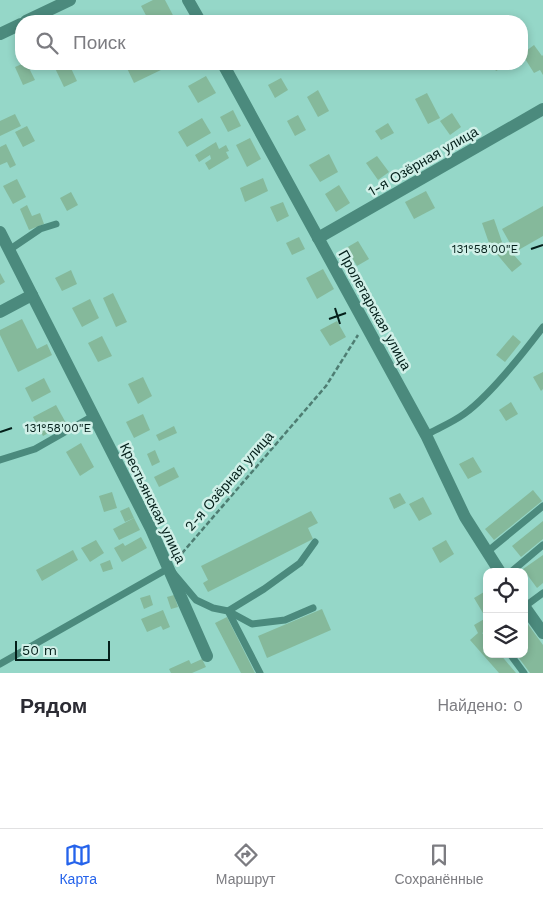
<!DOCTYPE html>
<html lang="ru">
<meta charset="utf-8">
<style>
:root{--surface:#fff;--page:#f7f7f7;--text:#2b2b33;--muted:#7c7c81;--line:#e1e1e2;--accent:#2563eb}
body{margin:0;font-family:"Work Sans",sans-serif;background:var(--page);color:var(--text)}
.controls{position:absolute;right:15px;bottom:15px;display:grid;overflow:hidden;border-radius:10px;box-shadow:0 2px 8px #0003}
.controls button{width:45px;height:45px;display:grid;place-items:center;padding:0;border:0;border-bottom:1px solid var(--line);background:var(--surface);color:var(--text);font:25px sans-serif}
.scale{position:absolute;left:15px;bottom:12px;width:95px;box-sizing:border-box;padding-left:5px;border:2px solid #041f1a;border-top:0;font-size:14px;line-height:18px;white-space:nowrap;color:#041f1a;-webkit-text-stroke:4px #d0f0e8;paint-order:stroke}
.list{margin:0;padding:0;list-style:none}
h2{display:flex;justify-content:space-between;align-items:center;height:65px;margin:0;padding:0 20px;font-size:21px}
h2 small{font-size:16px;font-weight:400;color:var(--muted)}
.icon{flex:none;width:28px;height:28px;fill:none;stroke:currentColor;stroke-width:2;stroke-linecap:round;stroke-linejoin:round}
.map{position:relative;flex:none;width:543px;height:673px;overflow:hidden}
.search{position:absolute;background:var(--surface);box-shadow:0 2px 8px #0003;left:15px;right:15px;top:15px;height:55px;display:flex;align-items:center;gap:12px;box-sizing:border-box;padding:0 18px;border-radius:20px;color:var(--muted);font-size:19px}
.sheet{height:155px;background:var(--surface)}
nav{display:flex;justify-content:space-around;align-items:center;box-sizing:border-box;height:70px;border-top:1px solid var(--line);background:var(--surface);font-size:14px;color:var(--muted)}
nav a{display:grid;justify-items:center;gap:2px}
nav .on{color:var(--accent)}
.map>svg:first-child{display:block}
.building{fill:#85b99b}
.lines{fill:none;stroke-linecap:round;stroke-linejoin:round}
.path{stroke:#4e7d72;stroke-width:2.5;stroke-dasharray:5 2.5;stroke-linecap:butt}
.lane{stroke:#4b8a7d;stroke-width:7}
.street{stroke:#4b8a7d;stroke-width:12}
.ticks{fill:none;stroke:#041f1a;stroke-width:2}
.labels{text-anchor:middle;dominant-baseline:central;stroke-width:5;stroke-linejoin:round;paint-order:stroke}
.street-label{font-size:14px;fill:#041f1a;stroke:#d0f0e8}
.ticks-label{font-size:12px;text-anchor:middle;fill:#041f1a;stroke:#d0f0e8;stroke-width:5;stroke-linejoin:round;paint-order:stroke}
</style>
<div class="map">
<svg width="543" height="673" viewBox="0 0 543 673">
<rect width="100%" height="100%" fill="#95d7c8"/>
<g class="building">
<polygon points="153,0 165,0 176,21 149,21 141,6"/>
<polygon points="534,45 542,56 543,55 543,75 540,70 534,73 522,54"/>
<polygon points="22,64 27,64 35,80 23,85 15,67"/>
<polygon points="53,64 69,64 77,81 64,87"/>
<polygon points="125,64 163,64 165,68 134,83"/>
<polygon points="492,64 509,64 496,71"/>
<polygon points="206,76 216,93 198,103 188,86"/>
<polygon points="281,78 288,90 275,98 268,85"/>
<polygon points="318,90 329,111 318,117 307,97"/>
<polygon points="427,93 440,118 428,124 415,99"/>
<polygon points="233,110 241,126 228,132 220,117"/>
<polygon points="452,113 461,127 450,135 440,121"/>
<polygon points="15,114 21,126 0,136 0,121"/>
<polygon points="298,115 306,130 295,136 287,121"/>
<polygon points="202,118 211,133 187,147 178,132"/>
<polygon points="388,123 394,133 381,140 375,131"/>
<polygon points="27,126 35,141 23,147 15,132"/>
<polygon points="250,138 261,159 247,167 236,145"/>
<polygon points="216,142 219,149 226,145 229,151 226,152 229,158 209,170 205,163 211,159 210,155 199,162 195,155"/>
<polygon points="6,144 16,165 10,168 7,162 0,165 0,147"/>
<polygon points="329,154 338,172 320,182 309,165"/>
<polygon points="377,156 389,172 378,180 366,163"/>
<polygon points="263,178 268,191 245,202 240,188"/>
<polygon points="17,179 26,197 13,204 3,186"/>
<polygon points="339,185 350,203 336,212 325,194"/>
<polygon points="426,191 435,208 414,219 405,202"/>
<polygon points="71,192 78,205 67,211 60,198"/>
<polygon points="283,202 289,216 277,222 270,207"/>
<polygon points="27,205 32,216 40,213 44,224 29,230 20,209"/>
<polygon points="543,206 543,236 515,252 502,229"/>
<polygon points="494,219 502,242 522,264 512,272 490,246 482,223"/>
<polygon points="299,237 305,249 292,255 286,243"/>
<polygon points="358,241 369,259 357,266 346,248"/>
<polygon points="323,269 334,289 317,299 306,278"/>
<polygon points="71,270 77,284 62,291 55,278"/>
<polygon points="0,273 5,282 0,285"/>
<polygon points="113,293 127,322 116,327 103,298"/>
<polygon points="90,299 99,318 82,327 72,308"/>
<polygon points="22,319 37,349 47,344 52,355 18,372 0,335 0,330"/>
<polygon points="337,321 346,337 330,346 320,330"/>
<polygon points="513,335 521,342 505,362 496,355"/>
<polygon points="102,336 112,356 98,362 88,343"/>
<polygon points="543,372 543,389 541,391 533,377"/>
<polygon points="143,377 152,396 138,404 128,384"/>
<polygon points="44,378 51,392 32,402 25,388"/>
<polygon points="511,402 518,414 506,421 499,410"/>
<polygon points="56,405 66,423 43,436 33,417"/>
<polygon points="143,414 150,430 134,438 126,422"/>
<polygon points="174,426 177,433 159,441 156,435"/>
<polygon points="81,443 94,467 80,476 66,452"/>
<polygon points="155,450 160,462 152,466 147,454"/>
<polygon points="473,457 482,472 468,479 459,464"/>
<polygon points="174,467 179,477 159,487 154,477"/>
<polygon points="533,490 542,501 494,540 485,529"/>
<polygon points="112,492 117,508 104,512 99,496"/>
<polygon points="400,493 406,503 394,509 389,498"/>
<polygon points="423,497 432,514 419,521 409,504"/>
<polygon points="129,507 134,518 125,522 120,511"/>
<polygon points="311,511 318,523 308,528 313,539 208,592 203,583 208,580 201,566"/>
<polygon points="134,518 140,530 119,540 113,529"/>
<polygon points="543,521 543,539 521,557 512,546"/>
<polygon points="141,537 147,548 122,562 114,548 123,543 125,546"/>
<polygon points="96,540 104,553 90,562 81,548"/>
<polygon points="446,540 454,554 440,563 432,548"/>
<polygon points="73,550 78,560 42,581 36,570"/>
<polygon points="543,555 543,583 537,588 523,569"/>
<polygon points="110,560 113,569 103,572 100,564"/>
<polygon points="484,592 487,598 487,630 482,633 487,638 487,654 500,654 516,673 499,673 470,640 478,633 474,625 486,618 474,598"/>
<polygon points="150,595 153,605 144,609 140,598"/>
<polygon points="174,595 178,607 171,609 167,597"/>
<polygon points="322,609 331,630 267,658 258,636"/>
<polygon points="163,610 170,627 163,630 161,626 147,632 141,619"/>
<polygon points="227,617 255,673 241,673 215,623"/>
<polygon points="527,623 543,645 543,673 530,673 516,654 524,654 524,625"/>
<polygon points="202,659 206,667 192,673 171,673 169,669 189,660 191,664"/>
</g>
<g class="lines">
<polyline class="path" points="177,559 326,386 358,335"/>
<g class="lane">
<polyline points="9,250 40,229 56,224"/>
<path d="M426,435C439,428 453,422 464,414C489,396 524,352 543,327"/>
<polyline points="0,460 35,449 93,416"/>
<polyline points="487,552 543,506"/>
<polyline points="511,572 543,545"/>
<polyline points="524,607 543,593"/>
<polyline points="510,654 524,673"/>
<polyline points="0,664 169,568 196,600 213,608 228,611 252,624 285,620 313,608"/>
<polyline points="260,673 228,611 264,589 300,563 315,542"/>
</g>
<g class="street">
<polyline points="188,0 200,21"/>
<polyline points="26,21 70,0"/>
<polyline points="0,34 21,24"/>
<polyline points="223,64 426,435 465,517 500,572"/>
<polyline points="0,232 151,529 207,656"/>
<polyline points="318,238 543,109"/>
<polyline points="0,312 32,295"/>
<polyline points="524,606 543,633"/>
</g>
</g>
<path class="ticks" d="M531,249L543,245M335,308L340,324M329,319L346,313M0,432L12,428"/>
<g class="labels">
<g class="street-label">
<text transform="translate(423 161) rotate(-30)">1-я Озёрная улица</text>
<text transform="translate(375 310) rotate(61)">Пролетарская улица</text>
<text transform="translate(229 481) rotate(-49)">2-я Озёрная улица</text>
<text transform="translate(153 503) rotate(64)">Крестьянская улица</text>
</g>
</g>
<g class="ticks-label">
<text x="485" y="253">131°58'00"E</text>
<text x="58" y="432">131°58'00"E</text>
</g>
</svg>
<div class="controls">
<button><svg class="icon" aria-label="locate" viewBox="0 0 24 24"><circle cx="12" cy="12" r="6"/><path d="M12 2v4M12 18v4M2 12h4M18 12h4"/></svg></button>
<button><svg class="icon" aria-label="layers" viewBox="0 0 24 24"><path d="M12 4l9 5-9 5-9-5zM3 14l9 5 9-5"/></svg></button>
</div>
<div class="scale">50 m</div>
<div class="search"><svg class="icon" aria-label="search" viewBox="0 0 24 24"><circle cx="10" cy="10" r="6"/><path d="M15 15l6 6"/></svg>Поиск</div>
</div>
<section class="sheet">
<h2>Рядом<small>Найдено: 0</small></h2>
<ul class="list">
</ul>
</section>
<nav>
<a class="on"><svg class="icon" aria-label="map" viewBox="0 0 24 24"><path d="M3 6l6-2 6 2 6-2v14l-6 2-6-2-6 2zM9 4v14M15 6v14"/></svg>Карта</a>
<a><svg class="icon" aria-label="directions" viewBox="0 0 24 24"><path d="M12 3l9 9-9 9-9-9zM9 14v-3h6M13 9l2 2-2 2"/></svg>Маршрут</a>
<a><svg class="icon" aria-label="saved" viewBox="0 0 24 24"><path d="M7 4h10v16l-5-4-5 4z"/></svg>Сохранённые</a>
</nav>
